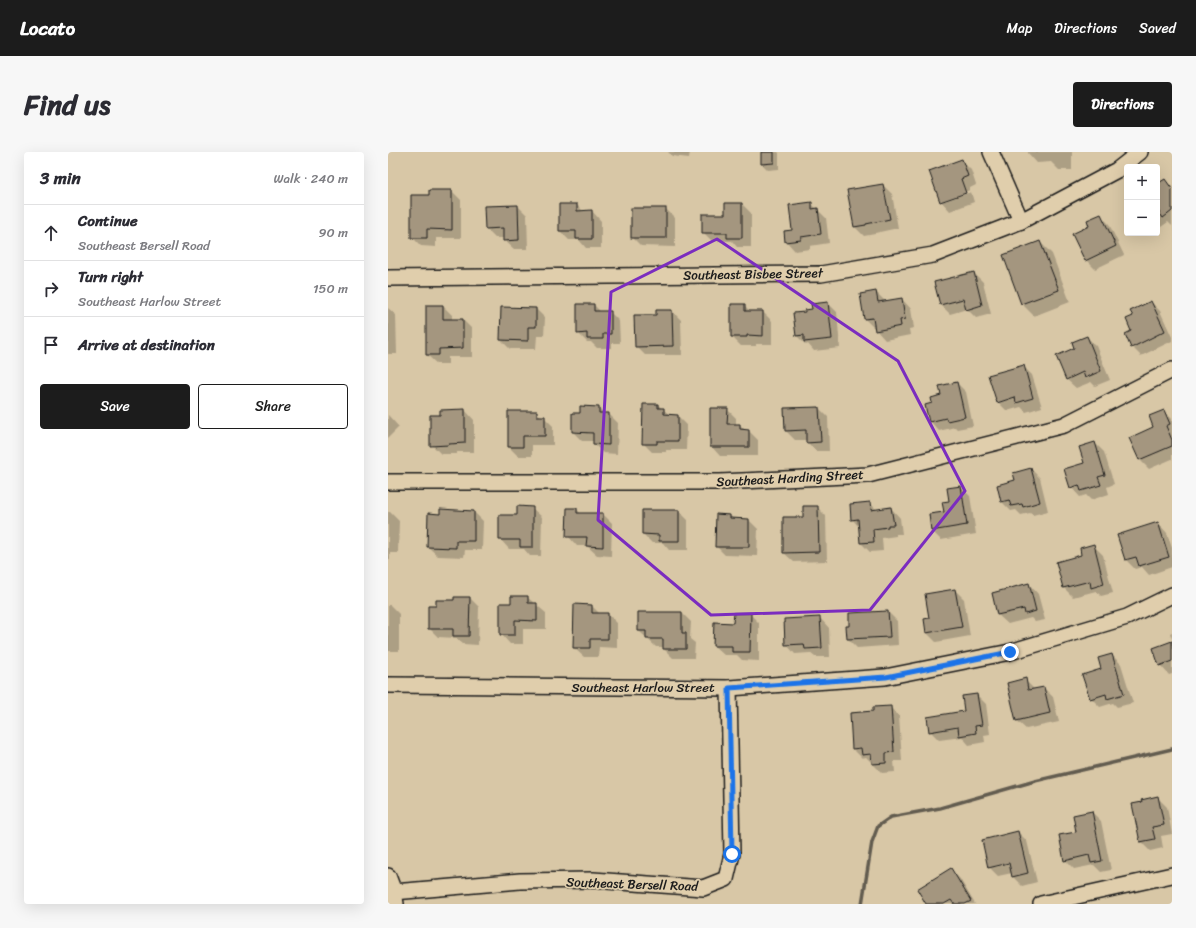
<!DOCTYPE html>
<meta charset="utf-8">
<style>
:root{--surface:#fff;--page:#f7f7f7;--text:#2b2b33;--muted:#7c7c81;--line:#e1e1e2;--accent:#1c1c1c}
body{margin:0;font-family:Sriracha,sans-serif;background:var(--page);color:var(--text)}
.controls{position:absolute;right:12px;top:12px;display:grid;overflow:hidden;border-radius:4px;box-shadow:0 4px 16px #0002}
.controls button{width:36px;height:36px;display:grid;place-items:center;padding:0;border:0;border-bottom:1px solid var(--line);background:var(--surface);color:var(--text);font:20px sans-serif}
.stop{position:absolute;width:12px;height:12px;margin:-9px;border:3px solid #1a73e8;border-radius:50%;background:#fff}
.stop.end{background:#1a73e8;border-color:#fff;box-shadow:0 1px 4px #0008}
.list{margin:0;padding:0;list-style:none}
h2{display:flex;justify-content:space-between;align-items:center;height:52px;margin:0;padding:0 16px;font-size:17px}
h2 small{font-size:13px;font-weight:400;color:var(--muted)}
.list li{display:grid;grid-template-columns:26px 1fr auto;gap:12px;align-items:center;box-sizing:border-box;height:56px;padding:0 16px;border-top:1px solid var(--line)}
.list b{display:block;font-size:15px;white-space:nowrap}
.list p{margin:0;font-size:13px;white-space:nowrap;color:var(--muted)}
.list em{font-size:13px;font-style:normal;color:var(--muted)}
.actions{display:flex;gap:8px;padding:12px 16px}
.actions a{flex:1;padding:9px 0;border:1px solid var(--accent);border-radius:4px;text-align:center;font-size:14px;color:var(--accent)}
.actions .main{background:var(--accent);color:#fff}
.icon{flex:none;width:22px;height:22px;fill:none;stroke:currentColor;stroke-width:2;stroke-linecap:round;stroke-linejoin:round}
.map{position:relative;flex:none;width:784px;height:752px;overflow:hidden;border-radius:4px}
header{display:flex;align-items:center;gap:24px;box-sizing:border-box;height:56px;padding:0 20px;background:var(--accent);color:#fff}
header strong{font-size:19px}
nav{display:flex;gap:22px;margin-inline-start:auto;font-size:14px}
.intro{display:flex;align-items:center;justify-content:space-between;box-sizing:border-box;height:96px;padding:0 24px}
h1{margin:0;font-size:28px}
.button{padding:10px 18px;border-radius:4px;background:var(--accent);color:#fff;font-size:14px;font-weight:700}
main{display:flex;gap:24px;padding:0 24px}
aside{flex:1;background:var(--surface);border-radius:4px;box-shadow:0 4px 16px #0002}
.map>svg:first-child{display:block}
.shadow{fill:#0003;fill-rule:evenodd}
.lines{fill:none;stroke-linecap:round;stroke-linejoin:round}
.stream{stroke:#625b50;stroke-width:3.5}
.building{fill:#a4967f;stroke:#1c1c1c}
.minor-casing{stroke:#1c1c1c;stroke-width:18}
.minor{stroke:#e0ceac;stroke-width:15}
.route{stroke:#1a73e8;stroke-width:5}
.marked{fill:none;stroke:#7b2cbf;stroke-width:3;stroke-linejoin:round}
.labels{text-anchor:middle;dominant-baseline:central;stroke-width:3.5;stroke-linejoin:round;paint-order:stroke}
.street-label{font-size:13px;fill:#1c1c1c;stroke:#e0ceac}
</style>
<header>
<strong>Locato</strong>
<nav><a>Map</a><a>Directions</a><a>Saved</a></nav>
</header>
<div class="intro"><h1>Find us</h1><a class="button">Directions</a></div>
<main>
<aside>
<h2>3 min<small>Walk · 240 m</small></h2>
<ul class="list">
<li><svg class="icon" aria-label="ahead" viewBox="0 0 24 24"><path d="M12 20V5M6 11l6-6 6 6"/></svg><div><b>Continue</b><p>Southeast Bersell Road</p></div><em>90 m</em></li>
<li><svg class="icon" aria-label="right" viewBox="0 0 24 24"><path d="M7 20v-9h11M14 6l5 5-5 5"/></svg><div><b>Turn right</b><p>Southeast Harlow Street</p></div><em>150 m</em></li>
<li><svg class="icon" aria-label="arrive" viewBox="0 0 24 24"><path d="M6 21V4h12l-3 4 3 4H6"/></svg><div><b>Arrive at destination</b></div></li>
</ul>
<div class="actions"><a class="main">Save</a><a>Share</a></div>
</aside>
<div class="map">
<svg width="784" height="752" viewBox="0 0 784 752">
<rect width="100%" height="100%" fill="#d8c7a6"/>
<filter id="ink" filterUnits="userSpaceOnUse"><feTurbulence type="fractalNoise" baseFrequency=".025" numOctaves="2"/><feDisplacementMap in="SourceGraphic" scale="8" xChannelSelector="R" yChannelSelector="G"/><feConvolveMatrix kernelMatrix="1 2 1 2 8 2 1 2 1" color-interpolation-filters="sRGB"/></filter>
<g filter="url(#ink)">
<g class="shadow">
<polygon points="280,0 302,0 301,6 284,4"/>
<polygon points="374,0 390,0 391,1 391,17 380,18 374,12"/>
<polygon points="640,0 684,0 684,18 671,18 663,10 649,11 640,1"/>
<polygon points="573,8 583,18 588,33 582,36 582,38 557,47 557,49 583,40 586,50 562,59 553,49"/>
<polygon points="777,28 784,35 784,74 780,70 773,75 769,71 769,33"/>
<polygon points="495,33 504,42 510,76 487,81 487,82 476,84 467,75"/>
<polygon points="42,39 64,39 73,48 73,86 48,86 48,95 33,94 24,85 42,44"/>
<polygon points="423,51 438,66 441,91 422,94 422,97 407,99 398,89"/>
<polygon points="354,52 363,61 363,95 349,95 344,89 324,89 315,80"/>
<polygon points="189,53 196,60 204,59 213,69 213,96 198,96 191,88 181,88 172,79"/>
<polygon points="130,54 139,63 140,97 126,97 116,88 116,86 107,86 98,77"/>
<polygon points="278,57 287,66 287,95 253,94 244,85"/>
<polygon points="712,63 721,72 736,103 707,117 698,108 703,74"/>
<polygon points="652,90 664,102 682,150 646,164 634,152 616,104"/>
<polygon points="586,121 595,130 603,162 588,166 579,157 562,162 553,153"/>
<polygon points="488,140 497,149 514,147 523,157 526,176 521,177 522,183 497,188 488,178 488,176 486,176 477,167 473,143"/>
<polygon points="763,150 772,159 784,185 784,189 753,204 744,195 744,180 746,164"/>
<polygon points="440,151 449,160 452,196 426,199 420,192 418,193 409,184 418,160"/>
<polygon points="190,153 206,153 213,160 222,160 231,169 232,191 224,191 224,196 209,196 203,190 199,190 190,181"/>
<polygon points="356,153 363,160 375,160 384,169 384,192 368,192 368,194 353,194 344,185"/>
<polygon points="55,154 64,163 64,168 75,168 84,177 84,205 60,205 60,212 49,212 39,203"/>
<polygon points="0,156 8,163 9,202 0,202"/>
<polygon points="148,157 157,166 156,184 149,184 148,197 122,197 113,188"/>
<polygon points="269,159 284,159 293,168 294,203 257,203 248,194 269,164"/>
<polygon points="699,185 708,194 722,228 707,234 703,230 688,236 678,227 688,197"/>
<polygon points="635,214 644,223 654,255 638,260 633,255 619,259 610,250"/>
<polygon points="569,231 578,240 585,274 569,277 567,275 551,279 542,269 545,252"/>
<polygon points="270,253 282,263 290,264 299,273 298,298 278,298 278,300 264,300 255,291"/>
<polygon points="211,256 217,262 221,262 230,271 229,302 215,301 206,292 206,289 194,289 185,280 193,262"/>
<polygon points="431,256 440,265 441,299 428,299 419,290 419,288 407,288 398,279 397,257"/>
<polygon points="339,257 348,266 348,273 352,273 358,279 361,279 370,288 370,304 332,304 323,294"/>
<polygon points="77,258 86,268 86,300 69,300 69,302 53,302 44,293 53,264"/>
<polygon points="776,259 784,267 784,307 761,317 752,308"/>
<polygon points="148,260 154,265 156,265 165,274 165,293 144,293 144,304 130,304 121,295"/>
<polygon points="0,263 11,275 0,286"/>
<polygon points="707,291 716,300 726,332 719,335 721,342 703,348 698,343 692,345 683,335 697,312"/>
<polygon points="643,317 652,326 660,359 645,363 642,361 633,363 628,358 623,359 614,350 628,329"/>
<polygon points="573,335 582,344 588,382 553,388 544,379 542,363 557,361 563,349"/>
<polygon points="482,351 489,358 503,356 512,366 514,382 508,382 508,384 494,386 495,399 482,400 473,391 471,375 464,367"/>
<polygon points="429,355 438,364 439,409 406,410 396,401 416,366"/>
<polygon points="144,356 154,365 153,404 142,404 136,397 121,397 112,387 130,364"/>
<polygon points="189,357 193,362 215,362 224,371 223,404 209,403 199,394 189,394 180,384"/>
<polygon points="255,359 291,359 300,368 300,398 281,398 275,391 264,391 255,382"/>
<polygon points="0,360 2,360 11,369 10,401 2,401 2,407 0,407"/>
<polygon points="86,360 95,369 94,398 77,398 76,405 50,404 40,395 53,363"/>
<polygon points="342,364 346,367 361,368 370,377 369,404 337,403 328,394"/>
<polygon points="770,371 779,381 784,396 784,415 761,423 754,415 747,417 738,408 730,384"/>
<polygon points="705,393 715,403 725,441 713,444 708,439 685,445 676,436 695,404"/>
<polygon points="641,432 650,442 657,468 647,470 643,466 620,472 610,463"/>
<polygon points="567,438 576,447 582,484 548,490 539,481 542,467"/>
<polygon points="139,445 158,461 158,477 135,477 135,492 122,492 113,482 124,452"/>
<polygon points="82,446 91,455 90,493 75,492 68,486 50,485 41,476 49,455 67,449"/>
<polygon points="0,453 2,453 11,462 11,499 0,499"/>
<polygon points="204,454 212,462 220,462 229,471 229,496 211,495 210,505 196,505 186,496"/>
<polygon points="500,460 509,469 510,493 469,496 460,487"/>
<polygon points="294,461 303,470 302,487 307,491 306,506 285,506 276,497 276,495 268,495 251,479"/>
<polygon points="362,462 371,471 371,509 354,508 349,503 336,503 326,494 346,472"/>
<polygon points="432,466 441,476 442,505 427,505 422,501 407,502 398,492"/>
<polygon points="784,480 784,487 782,481"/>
<polygon points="784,490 784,522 781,523 772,513"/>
<polygon points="724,503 733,512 745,551 729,555 725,551 712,555 703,546 715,517"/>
<polygon points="637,528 647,538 656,536 665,545 671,570 638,577 628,568"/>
<polygon points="589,543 598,552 602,582 596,583 597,590 581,593 574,585 551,588 542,579 577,560"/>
<polygon points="502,555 511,564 514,609 506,609 507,620 494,621 478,605 474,606 465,597"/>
<polygon points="770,646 779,655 784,682 773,684 775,696 762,699 753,690"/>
<polygon points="704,660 713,669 723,718 713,720 706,713 686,717 677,708"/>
<path d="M630,680L639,689L649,730L634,734L625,725L624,721L610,724L601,715ZM625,709L626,711L606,715V713Z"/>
<polygon points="563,718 572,727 587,752 539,752"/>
</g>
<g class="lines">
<polyline class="stream" points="474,752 484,690 490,674 503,665 552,656 647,629 784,597"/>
</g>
<g class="building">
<polygon points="373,0 386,0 386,11 373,12"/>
<polygon points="574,7 580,24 573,27 578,41 552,50 541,19"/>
<polygon points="777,27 784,37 784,59 775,66 769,57 769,32"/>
<polygon points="495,32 502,67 478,72 478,73 466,75 459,38"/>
<polygon points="41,38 64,38 64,78 39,77 39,86 23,86 23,43 41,43"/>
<polygon points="424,50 424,57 430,56 433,82 413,85 413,88 397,90 396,79 404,78 401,53"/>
<polygon points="337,51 354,51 354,86 339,86 339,81 314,81 314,62 337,62"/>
<polygon points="171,52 189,52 189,59 204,58 204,87 188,87 188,79 171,79"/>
<polygon points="130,53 131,88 115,89 115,76 97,77 96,54"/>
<rect x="243" y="56" width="35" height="30"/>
<polygon points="713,62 728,94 697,109 684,82 701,74 699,68"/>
<polygon points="652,89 671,138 633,152 615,103"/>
<polygon points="586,120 594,153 578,158 575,147 552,153 546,130"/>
<polygon points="488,139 490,150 514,146 517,167 512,168 513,174 487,179 485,166 476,167 472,142"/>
<polygon points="763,149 777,179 743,196 737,182 743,179 738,167 745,164 742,159"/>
<polygon points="440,150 444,187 416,190 416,183 408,184 405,161 417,160 417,158 424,157 423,152"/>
<polygon points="189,152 206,152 206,159 223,159 223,182 215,182 215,187 199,187 199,181 189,182"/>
<polygon points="343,152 357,152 357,159 375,159 375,184 359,183 359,185 343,185"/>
<polygon points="38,153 55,153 55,167 75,167 75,196 51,197 51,203 38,203"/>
<polygon points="113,155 148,156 148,175 140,175 140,189 112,188"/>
<polygon points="268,158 284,158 285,194 247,195 246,163 268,163"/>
<polygon points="699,184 713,219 697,226 695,220 678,228 668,204 686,196 684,190"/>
<polygon points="636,213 645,246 628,251 627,245 609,251 600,223"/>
<polygon points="569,230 577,265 559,269 558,266 541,270 537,253 544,251 543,246 553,243 551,234"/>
<polygon points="255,252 270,252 270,256 276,256 276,262 290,263 290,289 269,289 269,292 254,292"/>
<polygon points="192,254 211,255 211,261 221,261 221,293 205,292 205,281 184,280 184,261 192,261"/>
<polygon points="431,255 433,290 418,291 418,278 397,279 396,256"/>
<polygon points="322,256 340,256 339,272 352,272 352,277 361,278 361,295 322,295"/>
<polygon points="77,257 77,291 61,292 61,293 42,294 42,263 52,263 52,258"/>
<polygon points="776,258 782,272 778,274 784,288 784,294 751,308 741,286 765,275 761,264"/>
<polygon points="120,259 149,259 149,264 157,264 157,284 135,284 135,295 120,295"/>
<polygon points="707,290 717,323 710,325 713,333 693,339 691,333 682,336 676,317 696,311 691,295"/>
<polygon points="643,316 652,350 635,355 634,352 623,354 621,348 613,350 609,333 627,328 625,321"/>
<polygon points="573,334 579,373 543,379 541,362 556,360 554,350 561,349 559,336"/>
<polygon points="482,350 483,358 503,355 506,373 500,373 500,375 485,377 486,390 472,391 470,367 463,368 462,352"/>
<polygon points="129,354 145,355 145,395 132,395 132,388 111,388 111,363 129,363"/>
<polygon points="415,354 430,354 431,400 395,401 395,365 415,365"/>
<polygon points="179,356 189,356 189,361 215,361 215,395 198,394 199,385 178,385"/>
<polygon points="52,357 86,359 86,389 68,389 68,396 39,395 40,361 52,362"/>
<polygon points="254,358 291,358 291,389 271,389 271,383 254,382"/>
<polygon points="328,362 342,363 342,366 361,367 361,395 327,395"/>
<polygon points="770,370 781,405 751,414 748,405 737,408 729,383"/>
<polygon points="706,392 716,432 703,436 702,429 675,436 668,410 693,403 692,396"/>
<polygon points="641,431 648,459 637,462 636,457 609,463 604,441"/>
<polygon points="567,437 574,475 538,481 536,467 541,466 537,442"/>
<polygon points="123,444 140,444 140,451 149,451 149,469 127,468 127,483 112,483 112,451 123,451"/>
<polygon points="66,445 82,445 81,484 65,484 65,477 40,477 40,454 48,454 48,448 66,448"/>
<polygon points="186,452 204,453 204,461 220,461 220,487 202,487 202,496 185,496"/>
<polygon points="500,459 502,485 459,487 458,474 461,474 461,461"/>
<polygon points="250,460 294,460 294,481 298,481 298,497 275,497 275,487 258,487 258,479 250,479"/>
<polygon points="346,461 363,461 362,500 344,500 344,494 325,494 326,470 345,471"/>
<polygon points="432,465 434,496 417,497 416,492 397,493 396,467"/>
<polygon points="784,489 784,509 771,514 765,496"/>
<polygon points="724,502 736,542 719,547 718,542 702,547 694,523 713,517 710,506"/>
<polygon points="638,526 640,538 656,535 662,561 628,569 619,531"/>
<polygon points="589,542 594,573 587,574 588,581 571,584 570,575 541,580 539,565 576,559 574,544"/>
<polygon points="503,554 506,600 498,601 498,611 484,612 483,602 474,603 473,596 464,597 462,561 485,559 485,555"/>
<polygon points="770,644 776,673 764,675 767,687 752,690 744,652 754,650 753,648"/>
<polygon points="704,659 714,709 703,711 701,703 676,709 671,683 688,680 685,663"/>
<polygon points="630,679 640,721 624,725 621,711 600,716 594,688"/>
<polygon points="563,716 583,749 577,752 566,752 563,748 556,752 538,752 529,737"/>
</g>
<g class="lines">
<defs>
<g id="minor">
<polyline points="603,0 633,69"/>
<polyline points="0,126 433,122 545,103 633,69 729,18 752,0"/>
<polyline points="0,330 332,330 480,323 676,273 784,218"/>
<polyline points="0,533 341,536 497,525 622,500 739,465 784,443"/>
<polyline points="0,724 6,740 8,752"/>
<polyline points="6,740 132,729 205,728 315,736 338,727 344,702 341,536"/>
<polyline points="653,752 784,723"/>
</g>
</defs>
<use href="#minor" class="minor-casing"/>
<use href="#minor" class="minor"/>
</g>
</g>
<g class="lines" filter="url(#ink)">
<polyline class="route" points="344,702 341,536 498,525 622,500"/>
</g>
<path class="marked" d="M329,87L510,209L577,339L482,458L323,463L210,368L223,140Z"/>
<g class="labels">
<g class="street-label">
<text transform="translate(365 122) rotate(-1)">Southeast Bisbee Street</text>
<text transform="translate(402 326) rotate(-3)">Southeast Harding Street</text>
<text x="255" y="535">Southeast Harlow Street</text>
<text transform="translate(244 732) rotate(2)">Southeast Bersell Road</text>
</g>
</g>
</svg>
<div class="controls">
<button>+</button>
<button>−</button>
</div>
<div class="stop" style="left:344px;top:702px"></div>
<div class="stop end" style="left:622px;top:500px"></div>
</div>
</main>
